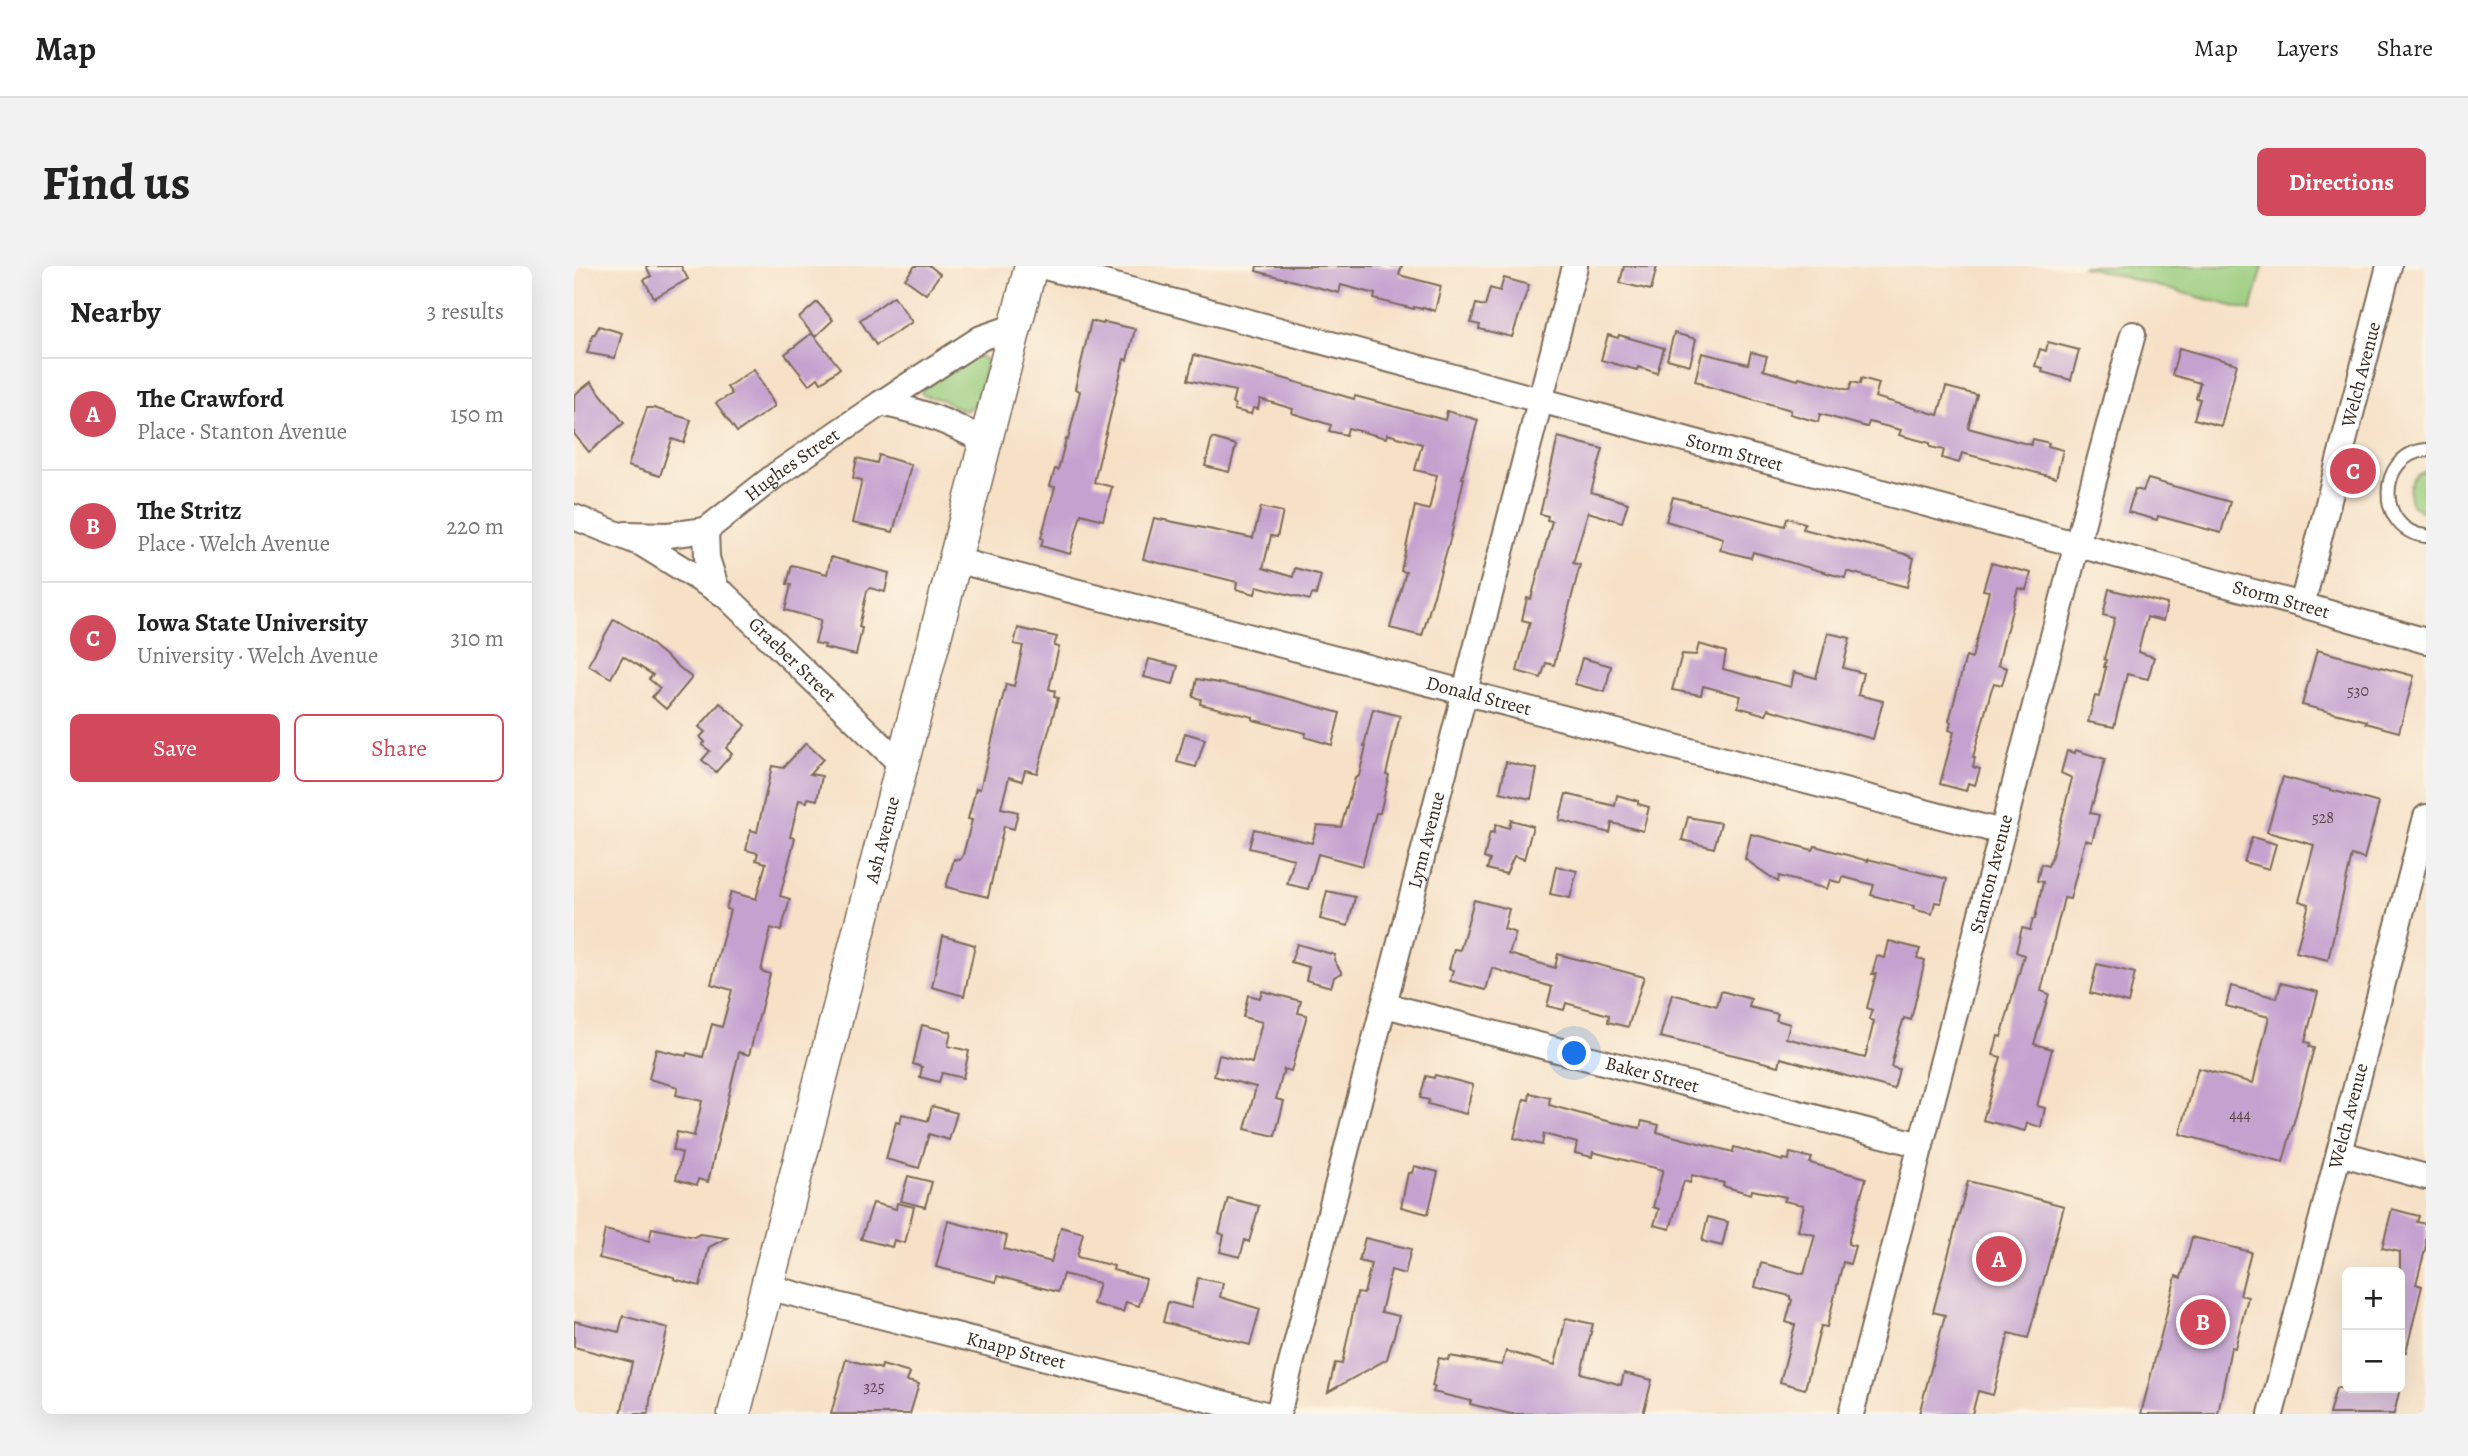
<!DOCTYPE html>
<meta charset="utf-8">
<style>
:root{--surface:#fff;--page:#f2f2f2;--text:#222;--muted:#767676;--line:#e0e0e0;--accent:#d1495b}
body{margin:0;font-family:Alegreya,serif;background:var(--page);color:var(--text)}
.controls{position:absolute;right:21px;bottom:21px;display:grid;overflow:hidden;border-radius:10px;box-shadow:0 7px 28px #0002}
.controls button{width:63px;height:63px;display:grid;place-items:center;padding:0;border:0;border-bottom:2px solid var(--line);background:var(--surface);color:var(--text);font:35px sans-serif}
.you{position:absolute;left:1001px;top:788px;width:24px;height:24px;margin:-18px;border:5px solid #fff;border-radius:50%;background:#1a73e8;box-shadow:0 0 0 10px #1a73e833}
.badge{display:grid;place-items:center;width:46px;height:46px;border-radius:50%;background:var(--accent);color:#fff;font-size:23px;font-weight:700}
.pin{position:absolute;translate:-50% -50%;border:4px solid #fff;box-shadow:0 2px 7px #0006}
.list{margin:0;padding:0;list-style:none}
h2{display:flex;justify-content:space-between;align-items:center;height:91px;margin:0;padding:0 28px;font-size:30px}
h2 small{font-size:23px;font-weight:400;color:var(--muted)}
.list li{display:grid;grid-template-columns:46px 1fr auto;gap:21px;align-items:center;box-sizing:border-box;height:112px;padding:0 28px;border-top:2px solid var(--line)}
.list b{display:block;font-size:26px;white-space:nowrap}
.list p{margin:0;font-size:23px;white-space:nowrap;color:var(--muted)}
.list em{font-size:23px;font-style:normal;color:var(--muted)}
.actions{display:flex;gap:14px;padding:21px 28px}
.actions a{flex:1;padding:16px 0;border:2px solid var(--accent);border-radius:10px;text-align:center;font-size:24px;color:var(--accent)}
.actions .main{background:var(--accent);color:#fff}
.map{position:relative;flex:none;width:1852px;height:1148px;overflow:hidden;border-radius:10px}
header{display:flex;align-items:center;gap:42px;box-sizing:border-box;height:98px;padding:0 35px;background:var(--surface);border-bottom:2px solid var(--line)}
header strong{font-size:33px}
nav{display:flex;gap:38px;margin-inline-start:auto;font-size:24px}
.intro{display:flex;align-items:center;justify-content:space-between;box-sizing:border-box;height:168px;padding:0 42px}
h1{margin:0;font-size:49px}
.button{padding:18px 32px;border-radius:10px;background:var(--accent);color:#fff;font-size:24px;font-weight:700}
main{display:flex;gap:42px;padding:0 42px}
aside{flex:1;background:var(--surface);border-radius:10px;box-shadow:0 7px 28px #0002}
.map>svg:first-child{display:block}
.green{fill:#98cc7d;stroke:#6a7b4e;stroke-width:2}
.building{fill:#c4a2d0}
.lines{fill:none;stroke-linecap:round;stroke-linejoin:round}
.service-casing{stroke:#7c6a59;stroke-width:16}
.minor-casing{stroke:#7c6a59;stroke-width:28}
.tertiary-casing{stroke:#7c6a59;stroke-width:35}
.service{stroke:#fff;stroke-width:12}
.minor{stroke:#fff;stroke-width:24}
.tertiary{stroke:#fff;stroke-width:32}
.labels{text-anchor:middle;dominant-baseline:central;stroke-width:6;stroke-linejoin:round;paint-order:stroke}
.number-label{font-size:16px;fill:#5d484a}
.street-label{font-size:19px;fill:#3b2a1e;stroke:#fcf5e5}
</style>
<header>
<strong>Map</strong>
<nav><a>Map</a><a>Layers</a><a>Share</a></nav>
</header>
<div class="intro"><h1>Find us</h1><a class="button">Directions</a></div>
<main>
<aside>
<h2>Nearby<small>3 results</small></h2>
<ul class="list">
<li><span class="badge">A</span><div><b>The Crawford</b><p>Place · Stanton Avenue</p></div><em>150 m</em></li>
<li><span class="badge">B</span><div><b>The Stritz</b><p>Place · Welch Avenue</p></div><em>220 m</em></li>
<li><span class="badge">C</span><div><b>Iowa State University</b><p>University · Welch Avenue</p></div><em>310 m</em></li>
</ul>
<div class="actions"><a class="main">Save</a><a>Share</a></div>
</aside>
<div class="map">
<svg width="1852" height="1148" viewBox="0 0 1852 1148">
<rect width="100%" height="100%" fill="#fcf5e5"/>
<filter id="ink" filterUnits="userSpaceOnUse"><feTurbulence type="fractalNoise" baseFrequency=".0143" numOctaves="2"/><feDisplacementMap in="SourceGraphic" scale="14" xChannelSelector="R" yChannelSelector="G"/><feConvolveMatrix kernelMatrix="1 2 1 2 8 2 1 2 1" color-interpolation-filters="sRGB"/></filter>
<filter id="wash" filterUnits="userSpaceOnUse"><feTurbulence type="fractalNoise" baseFrequency=".00686" numOctaves="4" result="noise"/><feDisplacementMap in="SourceGraphic" scale="28" xChannelSelector="R" yChannelSelector="G"/><feGaussianBlur stdDeviation="1.57" result="paint"/><feColorMatrix in="noise" values="0 0 0 0 0 0 0 0 0 0 0 0 0 0 0 0 0 1.4 0 .05"/><feComposite in="paint" operator="in"/></filter>
<g filter="url(#wash)">
<rect width="100%" height="100%" fill="#f6e1c7"/>
<g class="green">
<polygon points="1508,0 1689,0 1677,45"/>
<polygon points="399,89 410,92 413,96 403,136 391,145 366,133 349,129 347,125"/>
<path d="M1852,205V248L1838,239C1832,224 1836,210 1852,205Z"/>
</g>
<g id="blocks">
<g class="building">
<polygon points="72,0 107,0 114,13 80,32 70,14 77,10"/>
<polygon points="341,0 356,0 366,8 352,28 331,13"/>
<polygon points="683,0 828,0 825,9 867,20 861,45 849,41 848,43 840,41 840,43 800,33 801,28 767,19 765,27 682,5"/>
<polygon points="1050,0 1083,0 1077,24 1046,17"/>
<polygon points="930,12 955,19 938,71 905,63 906,59 897,57 902,38 911,40 916,22 926,25"/>
<polygon points="320,30 338,56 302,79 286,54"/>
<polygon points="243,36 259,54 241,71 225,52"/>
<polygon points="517,55 529,58 530,56 561,63 553,94 550,93 520,216 538,221 529,254 507,248 496,288 467,280 469,273 467,272 481,221 476,220 481,203 484,204 492,173 494,174 506,125 501,123"/>
<polygon points="25,60 48,67 41,92 13,87 19,68 21,68"/>
<polygon points="238,67 266,102 247,117 244,112 235,119 211,88"/>
<polygon points="1100,67 1122,73 1116,99 1093,93"/>
<polygon points="1034,69 1044,72 1045,69 1090,82 1083,107 1064,101 1063,104 1027,94"/>
<polygon points="1474,76 1505,84 1497,114 1468,106 1469,102 1461,100 1466,83 1472,85"/>
<polygon points="1605,82 1663,98 1647,160 1620,153 1626,133 1622,132 1626,117 1598,109"/>
<polygon points="1177,86 1193,90 1189,104 1224,114 1225,111 1275,124 1278,116 1286,118 1287,112 1305,117 1301,131 1364,149 1372,121 1403,129 1394,162 1457,179 1459,173 1475,177 1474,180 1489,184 1482,212 1388,187 1385,197 1368,192 1370,184 1356,181 1356,177 1325,169 1327,164 1295,156 1293,161 1246,148 1244,156 1216,148 1217,144 1129,119 1129,117 1121,115 1128,87 1174,98"/>
<polygon points="620,89 691,107 780,133 781,130 871,154 873,145 904,154 888,212 890,212 877,270 848,370 816,362 832,306 827,305 841,240 855,244 863,209 841,204 848,178 813,168 812,172 774,162 772,169 755,165 757,159 718,147 719,143 686,133 684,143 679,142 677,148 660,144 661,138 658,137 661,125 614,114"/>
<polygon points="180,103 201,140 163,166 142,137 158,128 153,121"/>
<polygon points="17,116 50,157 15,186 0,168 0,129"/>
<polygon points="73,142 80,142 117,154 110,177 98,173 86,210 54,200"/>
<polygon points="984,171 1029,183 1017,226 1054,237 1048,256 1014,246 999,297 1006,299 980,399 972,397 967,412 943,405 956,356 948,354 953,332 957,333 978,255 973,254 974,250 966,248"/>
<polygon points="638,172 662,179 655,206 631,200"/>
<polygon points="305,189 337,199 319,266 278,257 288,214 279,212 283,192 303,197"/>
<polygon points="1574,213 1656,236 1647,267 1584,250 1583,254 1554,246 1561,223 1569,225"/>
<polygon points="1099,231 1211,260 1213,252 1231,257 1229,263 1331,288 1340,292 1333,321 1276,306 1273,306 1271,312 1179,286 1177,292 1146,284 1149,272 1092,255"/>
<polygon points="687,241 709,246 703,271 697,270 689,302 719,311 721,302 747,309 742,329 738,328 736,334 683,320 681,328 662,323 663,316 569,293 580,252 679,272"/>
<polygon points="257,291 315,307 311,326 296,322 293,325 285,361 288,362 282,389 250,382 251,379 241,377 247,354 211,344 217,319 213,318 218,299 253,308"/>
<polygon points="1417,297 1457,307 1452,324 1444,322 1431,370 1424,399 1433,402 1428,419 1420,417 1417,425 1399,491 1401,492 1399,501 1406,503 1401,519 1394,517 1392,525 1366,518 1380,466 1375,464 1377,456 1375,455 1392,390 1398,392 1415,325 1409,324"/>
<polygon points="1535,323 1593,338 1589,355 1573,351 1564,386 1580,391 1574,413 1553,408 1540,461 1514,456 1521,430 1525,431 1532,401 1530,401 1532,394 1530,393 1541,352 1529,349"/>
<polygon points="40,353 64,367 118,412 92,443 78,431 86,422 75,413 79,409 49,390 37,412 14,399"/>
<polygon points="444,362 483,371 480,380 485,381 475,423 481,425 480,431 484,432 463,507 451,504 448,515 435,511 427,542 444,546 440,563 430,560 414,631 372,621 380,593 386,594 389,589 398,554 394,553 402,522 406,523 432,418 440,420 449,380 440,378"/>
<polygon points="1254,367 1276,372 1269,402 1289,407 1284,429 1309,435 1299,473 1194,443 1192,449 1164,441 1167,430 1129,420 1127,429 1098,424 1108,388 1122,389 1125,378 1152,386 1149,403 1217,421 1220,406 1242,412"/>
<polygon points="1743,384 1840,410 1825,466 1792,457 1793,455 1728,439"/>
<polygon points="1008,392 1037,400 1031,426 1001,418"/>
<polygon points="575,393 604,400 599,418 570,411"/>
<polygon points="623,413 686,425 766,447 758,479 731,471 732,467 679,454 679,451 626,438 627,433 619,431"/>
<polygon points="146,437 172,459 152,482 158,488 142,506 128,494 136,485 128,479 131,476 126,471 131,466 125,461"/>
<polygon points="799,443 826,450 812,508 815,509 806,547 802,547 788,600 744,588 734,623 713,618 720,593 675,582 680,563 738,577 743,559 767,561 781,512 785,510 792,480 790,480"/>
<polygon points="611,467 631,473 622,501 603,496"/>
<polygon points="232,477 249,493 236,508 248,510 243,534 234,532 233,536 225,534 216,571 221,572 206,630 216,633 207,665 197,662 187,705 196,708 175,789 165,786 134,916 124,913 123,919 102,913 108,887 99,884 103,866 120,870 128,835 102,829 104,821 75,813 82,783 112,790 113,787 129,791 138,758 148,761 158,724 137,718 156,644 152,643 157,626 182,633 192,597 182,594 184,587 172,584 177,564 183,566 198,500 209,502"/>
<polygon points="1501,484 1531,493 1516,547 1525,549 1518,576 1511,574 1496,633 1490,632 1467,725 1475,728 1460,778 1478,783 1463,840 1471,842 1467,861 1453,857 1451,865 1409,854 1427,791 1419,789 1424,770 1427,771 1450,689 1442,686 1448,662 1456,664 1459,653 1461,653 1469,616 1463,615 1467,598 1474,600 1478,590 1498,512 1487,507 1493,485 1501,487"/>
<polygon points="932,496 963,503 957,533 926,526"/>
<polygon points="1709,511 1805,537 1790,593 1778,589 1754,694 1722,686 1735,638 1725,635 1740,579 1693,566"/>
<polygon points="992,528 1041,540 1043,529 1064,535 1064,538 1075,541 1069,565 1038,557 1036,567 985,554"/>
<polygon points="1114,551 1147,557 1140,582 1108,574"/>
<polygon points="937,554 959,560 950,593 940,590 932,608 913,603 916,594 910,592 916,566 920,567 922,558 935,562"/>
<polygon points="1177,568 1239,584 1241,580 1294,595 1294,593 1373,613 1367,637 1361,636 1358,648 1339,643 1340,640 1297,629 1300,619 1269,611 1267,617 1256,614 1253,623 1205,610 1204,616 1171,593"/>
<polygon points="1678,571 1702,578 1695,603 1670,596"/>
<polygon points="982,600 1003,605 996,632 976,628"/>
<polygon points="753,625 781,631 774,660 746,653"/>
<polygon points="900,634 935,643 930,663 942,667 935,688 981,702 984,688 1070,711 1054,761 1034,756 1035,749 992,737 990,744 973,740 978,721 918,702 912,724 876,715 879,704 875,703 880,683 886,684"/>
<polygon points="369,670 401,679 390,730 358,721"/>
<polygon points="1315,675 1346,683 1343,692 1351,694 1337,754 1330,752 1324,770 1317,801 1325,803 1320,823 1207,792 1205,800 1086,771 1098,728 1143,740 1147,725 1177,733 1175,741 1204,748 1202,754 1216,758 1212,772 1291,792 1300,755 1295,753 1298,744 1293,742 1302,708 1298,708 1303,690 1311,692"/>
<polygon points="723,678 761,689 760,694 768,707 760,711 757,721 732,714 735,701 717,696"/>
<polygon points="1523,698 1561,707 1554,737 1516,727"/>
<polygon points="1707,717 1744,726 1731,776 1736,777 1735,781 1740,782 1709,896 1606,868 1624,802 1679,817 1695,751 1652,740 1657,720 1703,732"/>
<polygon points="688,725 727,735 724,747 733,749 717,805 710,803 702,833 710,835 701,870 671,863 682,821 640,810 645,789 678,797 688,756 669,751 674,729 686,732"/>
<polygon points="348,759 377,766 374,780 395,785 389,812 368,807 365,816 346,811 348,801 339,798"/>
<polygon points="861,809 899,819 892,848 854,838 855,834 846,832 852,810 860,812"/>
<polygon points="956,827 976,832 975,839 1029,854 1066,862 1068,855 1085,859 1083,866 1159,886 1160,881 1209,895 1210,893 1215,894 1216,887 1238,892 1236,897 1292,912 1276,969 1274,978 1281,980 1276,998 1269,996 1253,1061 1247,1060 1231,1123 1206,1116 1221,1059 1212,1056 1218,1034 1216,1033 1216,1030 1181,1021 1187,997 1230,1008 1241,969 1224,965 1230,939 1210,935 1212,931 1178,924 1177,928 1149,920 1150,917 1118,909 1116,917 1110,915 1096,963 1080,959 1085,943 1079,941 1089,904 1019,886 1018,891 1001,887 1003,877 970,868 968,879 940,872 950,833 955,834"/>
<polygon points="358,840 383,847 375,874 355,868 345,902 312,893 322,856 326,857 328,848 354,855"/>
<polygon points="840,900 864,906 854,948 827,941 834,907 838,907"/>
<polygon points="334,910 358,916 351,941 327,935"/>
<polygon points="1394,915 1490,940 1454,1072 1435,1067 1419,1129 1404,1125 1398,1148 1345,1148 1371,1049 1359,1046"/>
<polygon points="654,932 685,940 675,976 671,974 666,991 646,986 650,969 645,967"/>
<polygon points="299,937 322,943 323,937 340,941 331,977 320,974 318,981 287,973"/>
<polygon points="1818,943 1845,950 1843,956 1852,958 1852,980 1842,1018 1848,1020 1832,1086 1826,1085 1826,986 1808,982"/>
<polygon points="1134,951 1154,956 1148,980 1128,975"/>
<polygon points="374,955 433,970 430,983 477,996 487,961 509,967 503,991 540,1000 539,1004 572,1013 565,1040 552,1036 549,1046 519,1038 525,1017 489,1008 484,1026 423,1010 422,1016 362,1001"/>
<polygon points="78,962 120,971 126,968 153,972 135,981 126,1020 100,1013 100,1011 25,992 31,964 75,975"/>
<polygon points="1618,971 1677,986 1666,1029 1674,1031 1661,1082 1657,1081 1644,1148 1567,1148 1602,1010 1607,1012"/>
<polygon points="791,972 837,983 831,1008 817,1004 807,1046 825,1050 821,1066 813,1093 754,1126 761,1097 768,1098 783,1027 790,1028 797,998 785,995"/>
<polygon points="624,1012 649,1017 646,1031 686,1043 676,1079 589,1056 594,1036 617,1042"/>
<polygon points="49,1050 94,1062 78,1123 74,1148 47,1148 58,1096 0,1081 0,1055 45,1066"/>
<polygon points="992,1052 1019,1058 1007,1107 1047,1119 1050,1107 1078,1114 1069,1148 937,1148 896,1138 897,1135 859,1126 861,1121 858,1120 865,1092 874,1094 875,1090 928,1099 932,1085 981,1099"/>
<polygon points="272,1093 307,1103 308,1099 336,1107 333,1115 345,1118 336,1148 257,1148"/>
<polygon points="1762,1122 1826,1122 1820,1148 1755,1148"/>
</g>
</g>
</g>
<g filter="url(#ink)">
<use href="#blocks" fill-opacity="0" stroke="#7c6a59" stroke-width="2"/>
<g class="lines">
<defs>
<path id="service" d="M1852,184C1802,189 1802,265 1852,270"/>
<g id="minor">
<path id="s1" d="M467,0L1728,339L1852,375"/>
<path d="M307,137C349,146 374,155 412,176"/>
<path id="s2" d="M0,251L68,278L151,329L328,499"/>
<path id="s3" d="M132,264L203,208L307,137L407,72L442,60"/>
<polyline points="132,264 133,292 143,324"/>
<polyline points="52,268 94,269 132,264"/>
<path id="s4" d="M381,294L1428,566"/>
<path id="s5" d="M1728,339L1815,0"/>
<path id="s6" d="M811,739L1347,879"/>
<polyline points="1765,887 1852,911"/>
<path id="s7" d="M193,1021L691,1148"/>
<path id="s8" d="M704,1148L1001,0"/>
<path id="s9" d="M1277,1148L1498,297L1559,68"/>
<path id="s10" d="M1697,1148L1852,551"/>
</g>
<g id="tertiary">
<path id="s11" d="M160,1148L457,0"/>
</g>
</defs>
<use href="#service" class="service-casing"/>
<use href="#minor" class="minor-casing"/>
<use href="#tertiary" class="tertiary-casing"/>
<use href="#service" class="service"/>
<use href="#minor" class="minor"/>
<use href="#tertiary" class="tertiary"/>
</g>
</g>
<g class="labels">
<g class="number-label">
<text x="1784" y="425">530</text>
<text x="1749" y="552">528</text>
<text x="1666" y="849">444</text>
<text x="300" y="1121">325</text>
</g>
<g class="street-label">
<text stroke="none"><textPath href="#s5" startOffset="238">Welch Avenue</textPath></text>
<text stroke="none"><textPath href="#s1" startOffset="718">Storm Street</textPath></text>
<text stroke="none"><textPath href="#s3" startOffset="108">Hughes Street</textPath></text>
<text stroke="none"><textPath href="#s1" startOffset="1284">Storm Street</textPath></text>
<text stroke="none"><textPath href="#s2" startOffset="264">Graeber Street</textPath></text>
<text stroke="none"><textPath href="#s4" startOffset="541">Donald Street</textPath></text>
<text stroke="none"><textPath href="#s11" startOffset="593">Ash Avenue</textPath></text>
<text stroke="none"><textPath href="#s8" startOffset="593">Lynn Avenue</textPath></text>
<text stroke="none"><textPath href="#s9" startOffset="558">Stanton Avenue</textPath></text>
<text stroke="none"><textPath href="#s6" startOffset="276">Baker Street</textPath></text>
<text stroke="none"><textPath href="#s10" startOffset="308">Welch Avenue</textPath></text>
<text stroke="none"><textPath href="#s7" startOffset="257">Knapp Street</textPath></text>
</g>
</g>
</svg>
<div class="controls">
<button>+</button>
<button>−</button>
</div>
<div class="you"></div>
<div class="pin badge" style="left:1425px;top:993px">A</div>
<div class="pin badge" style="left:1629px;top:1056px">B</div>
<div class="pin badge" style="left:1779px;top:205px">C</div>
</div>
</main>
